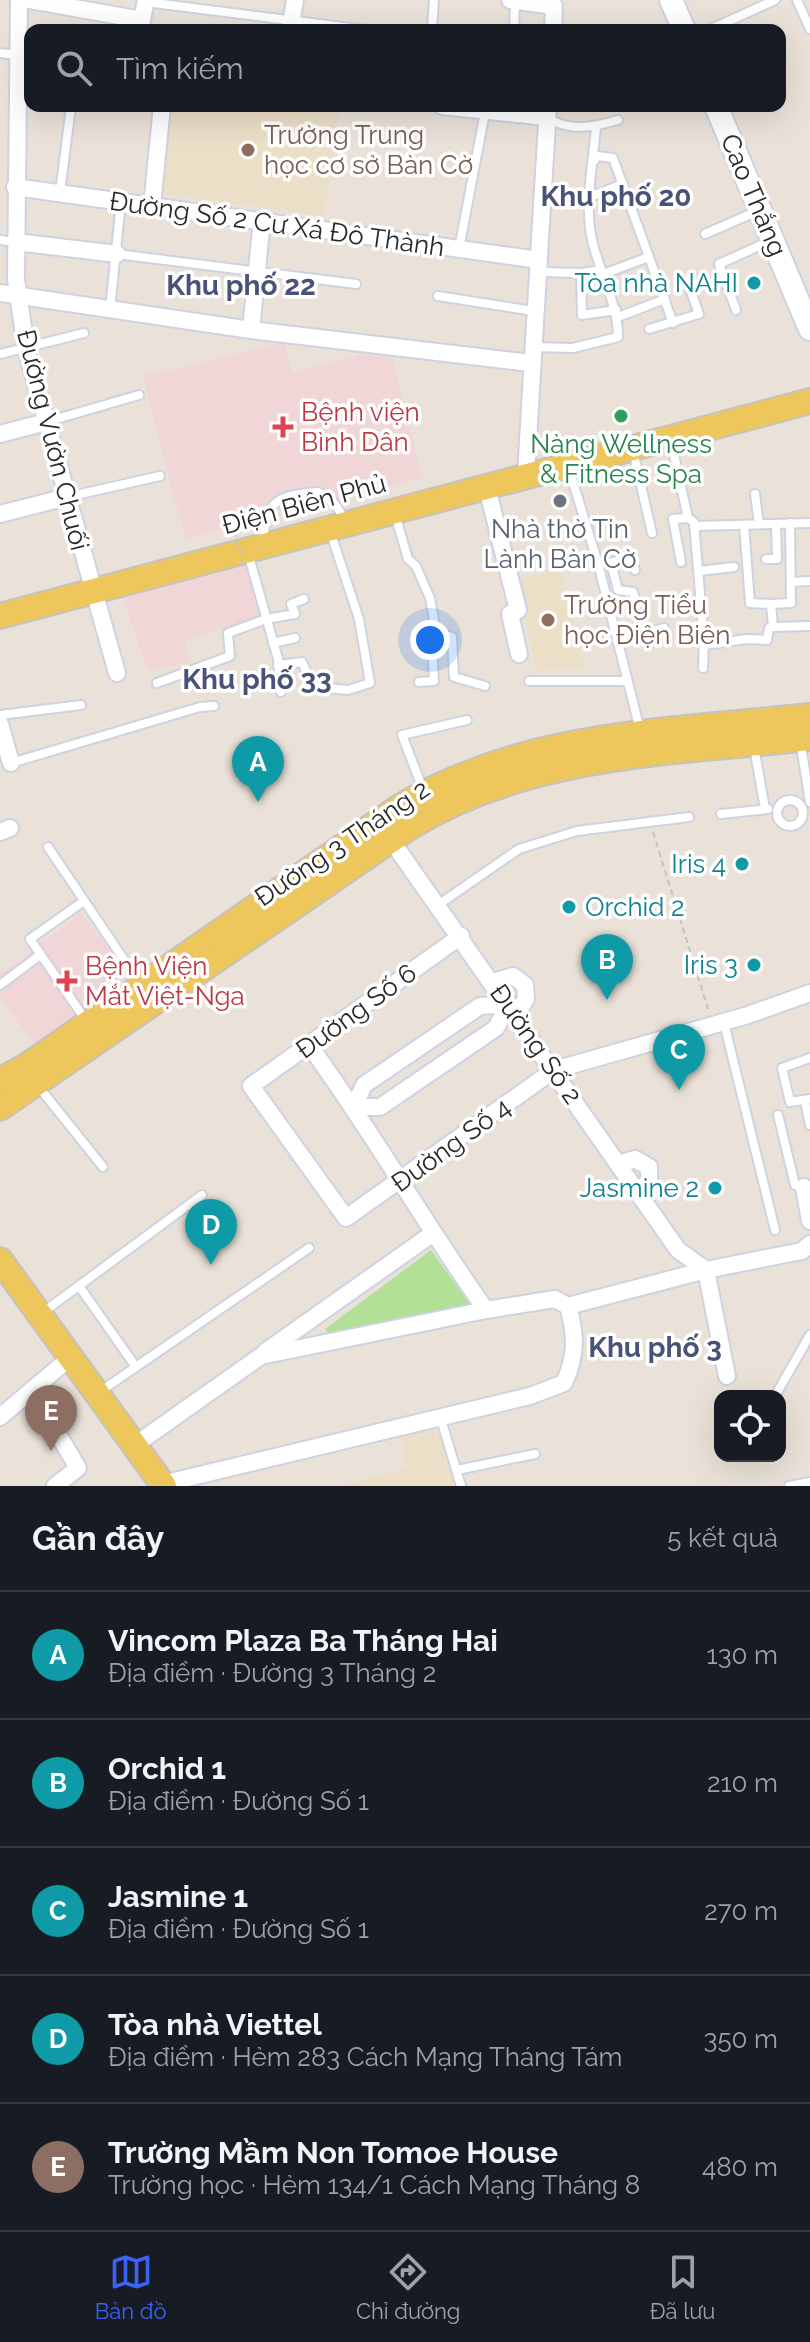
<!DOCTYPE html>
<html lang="vi">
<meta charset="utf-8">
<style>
:root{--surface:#171b24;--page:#20242c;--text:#f1f3f6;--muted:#9ea1a6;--line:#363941;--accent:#3a63f6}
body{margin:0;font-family:Raleway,sans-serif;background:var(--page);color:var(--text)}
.controls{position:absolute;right:24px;bottom:24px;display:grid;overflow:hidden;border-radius:16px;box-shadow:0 8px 32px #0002}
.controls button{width:72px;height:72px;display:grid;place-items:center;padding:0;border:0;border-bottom:2px solid var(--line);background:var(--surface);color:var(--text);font:40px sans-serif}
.you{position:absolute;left:430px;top:640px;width:28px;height:28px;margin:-20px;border:6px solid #fff;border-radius:50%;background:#1a73e8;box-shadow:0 0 0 12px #1a73e833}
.badge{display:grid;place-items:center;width:52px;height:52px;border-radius:50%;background:var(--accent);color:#fff;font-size:26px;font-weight:700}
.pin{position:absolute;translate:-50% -66px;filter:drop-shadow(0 2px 4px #0008)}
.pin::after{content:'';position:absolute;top:42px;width:28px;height:24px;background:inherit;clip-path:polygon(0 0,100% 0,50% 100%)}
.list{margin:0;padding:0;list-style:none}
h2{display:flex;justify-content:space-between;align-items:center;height:104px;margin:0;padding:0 32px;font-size:34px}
h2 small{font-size:26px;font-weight:400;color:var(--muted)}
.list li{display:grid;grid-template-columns:52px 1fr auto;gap:24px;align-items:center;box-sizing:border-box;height:128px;padding:0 32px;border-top:2px solid var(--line)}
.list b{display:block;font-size:30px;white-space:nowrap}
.list p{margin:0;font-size:26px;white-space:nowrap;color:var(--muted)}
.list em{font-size:26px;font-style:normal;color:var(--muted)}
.icon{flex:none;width:44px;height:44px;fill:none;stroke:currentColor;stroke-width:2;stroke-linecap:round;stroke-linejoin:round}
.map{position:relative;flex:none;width:810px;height:1486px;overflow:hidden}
.search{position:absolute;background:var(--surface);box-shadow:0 8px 32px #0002;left:24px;right:24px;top:24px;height:88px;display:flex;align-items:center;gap:20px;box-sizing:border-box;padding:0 28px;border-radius:16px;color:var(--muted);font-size:30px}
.sheet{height:744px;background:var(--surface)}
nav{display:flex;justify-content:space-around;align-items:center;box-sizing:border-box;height:112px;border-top:2px solid var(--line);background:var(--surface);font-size:22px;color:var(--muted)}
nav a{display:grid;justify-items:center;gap:4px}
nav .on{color:var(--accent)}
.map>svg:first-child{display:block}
.education{fill:#ecdfc8}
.medical{fill:#f1d6d8}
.green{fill:#b1e096}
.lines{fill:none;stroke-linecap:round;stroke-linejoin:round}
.service-casing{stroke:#ced2e1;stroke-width:12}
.minor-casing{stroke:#ced2e1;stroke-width:20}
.secondary-casing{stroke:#ced2e1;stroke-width:26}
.primary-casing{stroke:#c3c3c3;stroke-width:28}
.path{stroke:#c3c3c3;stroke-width:2;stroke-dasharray:6 4;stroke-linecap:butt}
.service{stroke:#fff;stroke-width:8}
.minor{stroke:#fff;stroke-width:16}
.secondary{stroke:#fff;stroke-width:22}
.primary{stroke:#edc75b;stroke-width:24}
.path-bridge{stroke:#c3c3c3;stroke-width:2;stroke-dasharray:6 4;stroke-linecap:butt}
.education-dot{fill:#8d6e63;stroke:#fff;stroke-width:3}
.culture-dot{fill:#0f9aa8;stroke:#fff;stroke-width:3}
.leisure-dot{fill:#2e9e5b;stroke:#fff;stroke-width:3}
.health-dot{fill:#e0444e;stroke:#fff;stroke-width:3}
.worship-dot{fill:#6b7280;stroke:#fff;stroke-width:3}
.labels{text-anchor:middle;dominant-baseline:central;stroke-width:7;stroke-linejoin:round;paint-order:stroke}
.education-label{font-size:26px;fill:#785e54;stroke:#fff;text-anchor:start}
.street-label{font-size:26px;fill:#282828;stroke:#fff}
.culture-label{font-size:26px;fill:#0d838f;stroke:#fff;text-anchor:end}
.health-label{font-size:26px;fill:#be3a42;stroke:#fff;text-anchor:start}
.leisure-label{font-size:26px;fill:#27864d;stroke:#fff}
.worship-label{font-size:26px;fill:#5b616d;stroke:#fff}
.neighbourhood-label{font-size:28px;font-weight:bold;fill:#495377;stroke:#fff}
</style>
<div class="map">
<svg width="810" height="1486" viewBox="0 0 810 1486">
<rect width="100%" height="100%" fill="#eae2d9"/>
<g class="education">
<polygon points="169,106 339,107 324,216 157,193"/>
<polygon points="559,569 585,667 537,671 515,581"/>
<polygon points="429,1425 444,1441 455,1486 341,1486 407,1468 399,1432"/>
</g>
<g class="medical">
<polygon points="284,342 292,372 366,353 392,358 423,478 185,539 143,376"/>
<polygon points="246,562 261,618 186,640 191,662 148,671 123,598"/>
<polygon points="81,913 139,987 41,1053 0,997 0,975"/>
</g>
<polygon class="green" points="431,1250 472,1307 333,1339 325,1329"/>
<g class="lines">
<defs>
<g id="service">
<polyline points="797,0 810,29"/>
<polyline points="146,2 367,30"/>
<polyline points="432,30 434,0"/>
<polyline points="514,30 515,2"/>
<polyline points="709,30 775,0"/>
<polyline points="0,53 17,55"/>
<path d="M548,118C569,132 594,127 618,120"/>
<polyline points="594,161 597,156 613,158 673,323"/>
<polyline points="60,193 71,106"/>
<polyline points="542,200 590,197 623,184"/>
<polyline points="705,234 760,210"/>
<polyline points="0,240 16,242"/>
<polyline points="459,249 485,112"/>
<polyline points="117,254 356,284"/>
<polyline points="539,272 581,273 601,270"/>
<polyline points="581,273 582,315 616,310"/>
<polyline points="603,274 649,257"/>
<polyline points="438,296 534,311"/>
<polyline points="110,309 121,202"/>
<polyline points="736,310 719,264 770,241"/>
<polyline points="618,317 665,299"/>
<polyline points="649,329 699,314 689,286"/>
<path d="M532,347L573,348L618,337C618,303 600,274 592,240C584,204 593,164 596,127"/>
<polyline points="0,354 84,333"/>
<polyline points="46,422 139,395"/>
<polyline points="671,441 688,518 694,522 704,640 703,668"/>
<polyline points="633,451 652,533"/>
<polyline points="569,469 599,567 640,730"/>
<polyline points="755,494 759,524"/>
<polyline points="67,497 160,476"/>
<polyline points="395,514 408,559 416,566 430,598 436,632 432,643 434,681 419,682"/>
<polyline points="744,525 750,603 771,604"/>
<polyline points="694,526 810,523"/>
<path d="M264,542C263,500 280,495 318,492L334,503L346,521"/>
<polyline points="248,553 278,659 281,692"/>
<polyline points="766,559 777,559 776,524"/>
<polyline points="681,562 673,519 688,518"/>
<polyline points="611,563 618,590 633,592 637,605"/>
<polyline points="607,564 629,557 635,570"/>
<polyline points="699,571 734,567"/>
<polyline points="791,582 810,581"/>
<polyline points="773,627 771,604 791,603 790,523"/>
<polyline points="773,627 810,626"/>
<polyline points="436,632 452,637 454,677 485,686"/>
<polyline points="617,641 664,628"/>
<polyline points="273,643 295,638"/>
<polyline points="704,645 746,639 767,640 769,628 773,627"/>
<polyline points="278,665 302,662 309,678 323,677 326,688 348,690 370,683 359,619 330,531"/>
<polyline points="529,681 627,681"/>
<polyline points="157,683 230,656 228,633 266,619 295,614 291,604 304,599"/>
<polyline points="0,715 81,705"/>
<polyline points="800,740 810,802"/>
<polyline points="754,747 765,809"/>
<polyline points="11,763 200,707 214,706"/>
<polyline points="424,792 402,735 467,720"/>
<circle cx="790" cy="813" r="13"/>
<polyline points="721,814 768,809"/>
<polyline points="48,847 141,985"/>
<polyline points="84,901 30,939 87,1022"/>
<polyline points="438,905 519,849 577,831 689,817"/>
<polyline points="0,985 40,955"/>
<polyline points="724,1023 775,1230"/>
<polyline points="810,1058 782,1068 790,1102 810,1099"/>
<polyline points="38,1086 103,1167"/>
<polyline points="805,1101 810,1125"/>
<polyline points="778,1115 795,1185 804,1187"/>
<polyline points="79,1286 136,1367"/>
<polyline points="42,1313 202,1195"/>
<polyline points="98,1393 309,1248"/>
<polyline points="775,1396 810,1335"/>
<polyline points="440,1416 461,1486"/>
<polyline points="457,1470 535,1454"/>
<polyline points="789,1486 810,1482"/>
</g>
<g id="minor">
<polyline points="19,0 16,279 26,349 117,673"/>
<polyline points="30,0 142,20"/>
<polyline points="510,0 554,6 553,30"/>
<polyline points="140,30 146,0"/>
<polyline points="290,30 295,0"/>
<polyline points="442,106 547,117"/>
<polyline points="15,187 539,260"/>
<polyline points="152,206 162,106"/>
<polyline points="16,242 117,254"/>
<polyline points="0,293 251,330 530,363"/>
<polyline points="251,330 262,219"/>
<polyline points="0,434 46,422"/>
<polyline points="526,474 548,106"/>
<polyline points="486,484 518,610 510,614 519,654"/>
<polyline points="0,514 67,497"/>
<polyline points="0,724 11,763"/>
<polyline points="0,832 10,828"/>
<polyline points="391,840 678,1250 706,1270 727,1376"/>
<polyline points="461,936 251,1086 346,1218 554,1070 745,1016 810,993"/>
<polyline points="493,982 513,976 525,985 526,999 516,1014"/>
<polygon points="509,1004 496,1028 380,1107 354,1107 364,1085 480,1006"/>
<path d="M309,1045C372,1131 424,1223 486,1310"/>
<polyline points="619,1164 635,1159 649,1167 649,1181 638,1193"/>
<polyline points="804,1187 810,1221"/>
<polyline points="265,1352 432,1234"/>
<polyline points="32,1390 78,1468 55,1486"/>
<polyline points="0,1417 71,1357"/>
<polyline points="135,1445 261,1356 486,1310 555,1299 568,1306"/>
<path d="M162,1484L530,1396L564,1383C577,1355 576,1335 568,1306L706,1270L802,1251L810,1244"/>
</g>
<g id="secondary">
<polyline points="671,0 684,30"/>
<polyline points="716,106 810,329"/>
</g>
<g id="primary">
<polyline points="0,616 810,401"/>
<path d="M0,1080L25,1067L398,808C526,731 665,732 810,716"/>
<path d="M0,1108L410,827C531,753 673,753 810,738"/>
<polyline points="0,1260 164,1486"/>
</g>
</defs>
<use href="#service" class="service-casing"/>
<use href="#minor" class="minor-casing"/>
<use href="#secondary" class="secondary-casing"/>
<use href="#primary" class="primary-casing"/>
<g class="path">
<polyline points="232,521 247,518"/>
<polyline points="653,832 708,1009"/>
</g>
<use href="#service" class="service"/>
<use href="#minor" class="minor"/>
<use href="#secondary" class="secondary"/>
<use href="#primary" class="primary"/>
<polyline class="path-bridge" points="232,521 244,566"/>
</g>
<g class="education-dot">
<circle cx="248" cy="150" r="8"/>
<circle cx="548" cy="620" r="8"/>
</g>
<g class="culture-dot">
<circle cx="754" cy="283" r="8"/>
<circle cx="742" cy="864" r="8"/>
<circle cx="569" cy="907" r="8"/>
<circle cx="754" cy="965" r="8"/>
<circle cx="715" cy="1188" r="8"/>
</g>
<circle class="leisure-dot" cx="621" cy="416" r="8"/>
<g class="health-dot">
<path d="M279 415h8v8h8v8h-8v8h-8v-8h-8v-8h8z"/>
<path d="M63 969h8v8h8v8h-8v8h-8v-8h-8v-8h8z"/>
</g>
<circle class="worship-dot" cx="560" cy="501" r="8"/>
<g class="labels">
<g class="education-label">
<text x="264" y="135">Trường Trung<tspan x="264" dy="30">học cơ sở Bàn Cờ</tspan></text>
<text x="564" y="605">Trường Tiểu<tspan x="564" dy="30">học Điện Biên</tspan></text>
</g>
<g class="street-label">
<text transform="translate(754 195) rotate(67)">Cao Thắng</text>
<text transform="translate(277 224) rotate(8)">Ðường Số 2 Cư Xá Đô Thành</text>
<text transform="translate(53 440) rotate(76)">Đường Vườn Chuối</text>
<text transform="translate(304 504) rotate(-15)">Điện Biên Phủ</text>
<text transform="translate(342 843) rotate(-34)">Đường 3 Tháng 2</text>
<text transform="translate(356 1011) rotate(-36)">Đường Số 6</text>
<text transform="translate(536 1044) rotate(55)">Đường Số 2</text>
<text transform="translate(451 1145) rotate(-36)">Đường Số 4</text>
</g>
<g class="culture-label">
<text x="738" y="283">Tòa nhà NAHI</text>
<text x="726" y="864">Iris 4</text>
<text x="585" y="907" text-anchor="start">Orchid 2</text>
<text x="738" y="965">Iris 3</text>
<text x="699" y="1188">Jasmine 2</text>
</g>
<g class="health-label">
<text x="301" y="412">Bệnh viện<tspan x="301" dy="30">Bình Dân</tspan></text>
<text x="85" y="966">Bệnh Viện<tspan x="85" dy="30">Mắt Việt-Nga</tspan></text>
</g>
<g class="leisure-label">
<text x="621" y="444">Nàng Wellness<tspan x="621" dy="30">&amp; Fitness Spa</tspan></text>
</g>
<g class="worship-label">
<text x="560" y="529">Nhà thờ Tin<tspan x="560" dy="30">Lành Bàn Cờ</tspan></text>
</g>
<g class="neighbourhood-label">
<text x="616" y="196">Khu phố 20</text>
<text x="241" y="285">Khu phố 22</text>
<text x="257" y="679">Khu phố 33</text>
<text x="655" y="1347">Khu phố 3</text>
</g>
</g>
</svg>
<div class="controls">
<button><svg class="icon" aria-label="locate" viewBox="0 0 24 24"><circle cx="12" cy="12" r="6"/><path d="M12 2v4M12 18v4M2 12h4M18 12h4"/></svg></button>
</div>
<div class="you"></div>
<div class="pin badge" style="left:258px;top:802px;background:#0f9aa8">A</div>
<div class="pin badge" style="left:607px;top:1000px;background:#0f9aa8">B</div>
<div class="pin badge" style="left:679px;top:1090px;background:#0f9aa8">C</div>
<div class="pin badge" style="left:211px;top:1265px;background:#0f9aa8">D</div>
<div class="pin badge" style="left:51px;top:1451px;background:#8d6e63">E</div>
<div class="search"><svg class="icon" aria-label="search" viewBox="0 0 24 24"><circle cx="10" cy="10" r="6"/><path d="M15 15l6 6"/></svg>Tìm kiếm</div>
</div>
<section class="sheet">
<h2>Gần đây<small>5 kết quả</small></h2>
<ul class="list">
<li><span class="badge" style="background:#0f9aa8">A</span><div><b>Vincom Plaza Ba Tháng Hai</b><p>Địa điểm · Đường 3 Tháng 2</p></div><em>130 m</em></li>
<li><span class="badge" style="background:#0f9aa8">B</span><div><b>Orchid 1</b><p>Địa điểm · Đường Số 1</p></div><em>210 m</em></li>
<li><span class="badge" style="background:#0f9aa8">C</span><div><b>Jasmine 1</b><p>Địa điểm · Đường Số 1</p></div><em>270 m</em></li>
<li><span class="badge" style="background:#0f9aa8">D</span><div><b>Tòa nhà Viettel</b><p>Địa điểm · Hẻm 283 Cách Mạng Tháng Tám</p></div><em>350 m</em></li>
<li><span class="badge" style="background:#8d6e63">E</span><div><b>Trường Mầm Non Tomoe House</b><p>Trường học · Hẻm 134/1 Cách Mạng Tháng 8</p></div><em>480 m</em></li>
</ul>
</section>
<nav>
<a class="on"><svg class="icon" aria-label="map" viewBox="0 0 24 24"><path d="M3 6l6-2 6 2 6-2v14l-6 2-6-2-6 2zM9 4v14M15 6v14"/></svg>Bản đồ</a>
<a><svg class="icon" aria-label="directions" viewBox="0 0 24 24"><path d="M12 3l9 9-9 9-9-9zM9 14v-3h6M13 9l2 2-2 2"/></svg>Chỉ đường</a>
<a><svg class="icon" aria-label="saved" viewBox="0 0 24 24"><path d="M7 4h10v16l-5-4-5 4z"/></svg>Đã lưu</a>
</nav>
